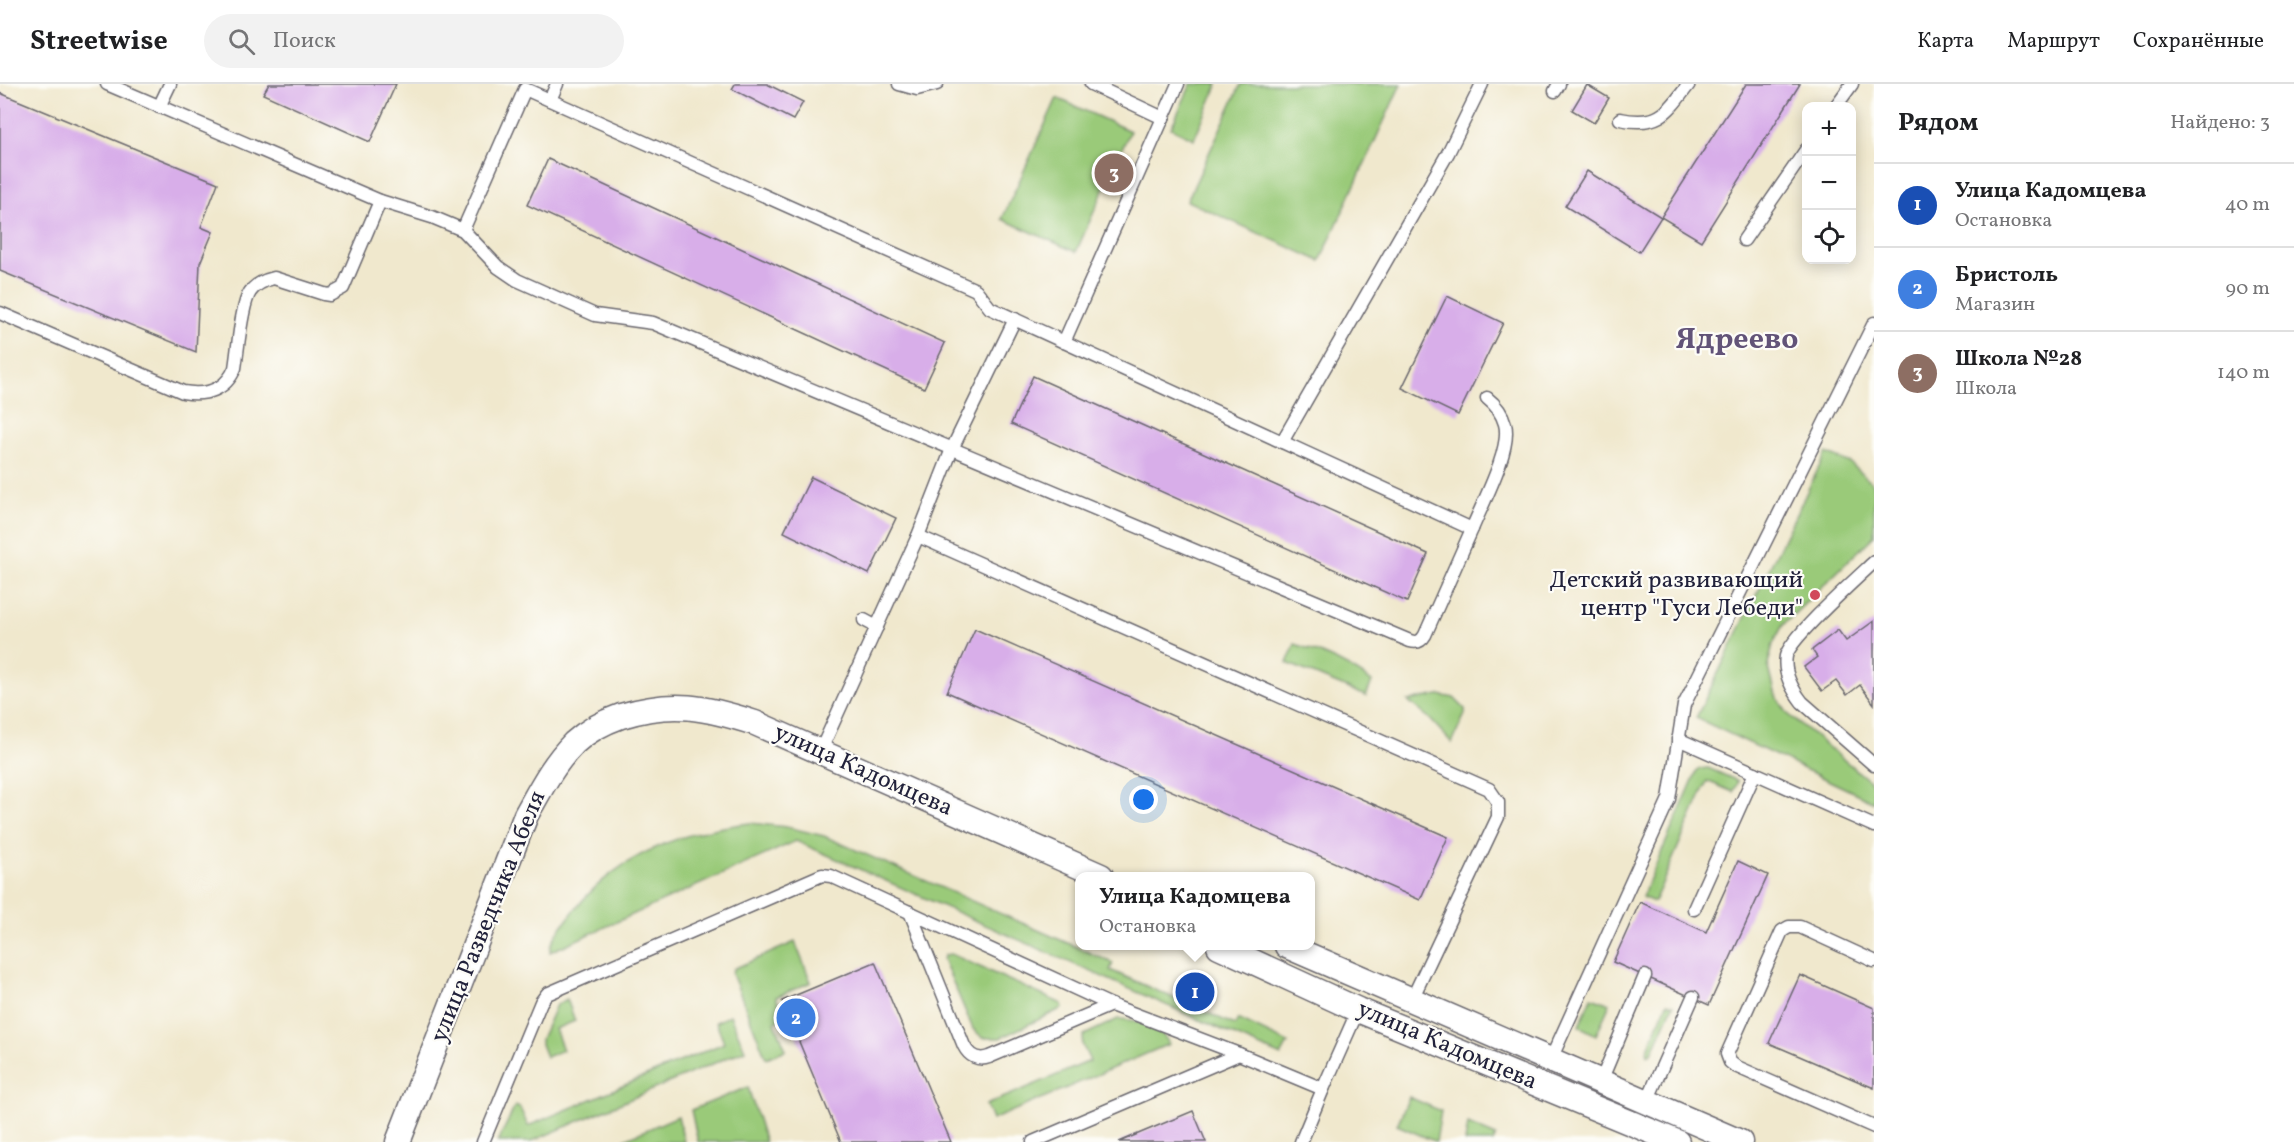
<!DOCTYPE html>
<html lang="ru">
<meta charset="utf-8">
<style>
:root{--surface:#fff;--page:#f2f2f2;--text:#202124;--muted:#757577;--line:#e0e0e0;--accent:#0b8043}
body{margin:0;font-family:Vollkorn,serif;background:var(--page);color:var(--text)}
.controls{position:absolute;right:18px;top:18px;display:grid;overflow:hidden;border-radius:12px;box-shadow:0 3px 15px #0003}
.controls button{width:54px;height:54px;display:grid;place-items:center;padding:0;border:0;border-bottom:2px solid var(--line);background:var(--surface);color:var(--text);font:30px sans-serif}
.you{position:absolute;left:1144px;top:716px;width:21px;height:21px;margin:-15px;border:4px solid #fff;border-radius:50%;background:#1a73e8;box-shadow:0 0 0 9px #1a73e833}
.badge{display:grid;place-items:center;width:39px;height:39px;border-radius:50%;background:var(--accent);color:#fff;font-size:20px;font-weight:700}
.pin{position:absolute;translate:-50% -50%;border:3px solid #fff;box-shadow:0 2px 6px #0006}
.popup{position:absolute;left:1075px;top:788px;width:240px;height:78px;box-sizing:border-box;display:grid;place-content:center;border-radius:12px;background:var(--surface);filter:drop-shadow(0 2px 4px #0005);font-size:20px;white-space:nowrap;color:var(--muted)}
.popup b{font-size:22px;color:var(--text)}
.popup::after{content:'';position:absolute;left:50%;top:100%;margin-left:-12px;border:12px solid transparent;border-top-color:var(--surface)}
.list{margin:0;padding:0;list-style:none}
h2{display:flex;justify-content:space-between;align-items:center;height:78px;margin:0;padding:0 24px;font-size:26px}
h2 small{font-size:20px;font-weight:400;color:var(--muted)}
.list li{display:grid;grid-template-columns:39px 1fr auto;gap:18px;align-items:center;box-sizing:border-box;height:84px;padding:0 24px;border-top:2px solid var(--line)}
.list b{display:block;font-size:22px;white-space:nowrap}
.list p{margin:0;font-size:20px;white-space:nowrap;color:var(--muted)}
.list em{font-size:20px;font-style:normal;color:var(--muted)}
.icon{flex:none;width:33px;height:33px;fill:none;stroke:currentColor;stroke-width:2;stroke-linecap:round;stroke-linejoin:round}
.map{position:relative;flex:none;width:1874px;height:1058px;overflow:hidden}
header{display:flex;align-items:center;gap:36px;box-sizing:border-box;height:84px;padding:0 30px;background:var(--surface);border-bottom:2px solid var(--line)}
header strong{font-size:28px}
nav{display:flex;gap:33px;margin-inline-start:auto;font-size:21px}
.search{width:420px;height:54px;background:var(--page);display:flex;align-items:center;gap:15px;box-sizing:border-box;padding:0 21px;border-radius:33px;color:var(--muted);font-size:22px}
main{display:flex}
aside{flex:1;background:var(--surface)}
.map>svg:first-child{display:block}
.green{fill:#9aca79;stroke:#5e765a;stroke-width:1.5}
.building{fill:#d8aee9}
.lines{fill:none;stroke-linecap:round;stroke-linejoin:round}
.lane-casing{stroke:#6a676e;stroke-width:15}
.street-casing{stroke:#6a676e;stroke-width:27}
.lane{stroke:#fff;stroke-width:12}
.street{stroke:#fff;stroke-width:24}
.poi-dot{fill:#d1495b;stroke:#fdfcf7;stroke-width:2}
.labels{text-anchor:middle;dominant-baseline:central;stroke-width:4.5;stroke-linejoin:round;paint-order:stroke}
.poi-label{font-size:24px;fill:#22223b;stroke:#fdfcf7;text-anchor:end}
.street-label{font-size:24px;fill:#22223b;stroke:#fdfcf7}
.district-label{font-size:30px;font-weight:bold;fill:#625378;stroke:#fdfcf7}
</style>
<header>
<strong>Streetwise</strong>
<div class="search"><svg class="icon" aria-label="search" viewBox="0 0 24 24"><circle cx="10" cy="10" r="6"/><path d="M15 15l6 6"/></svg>Поиск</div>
<nav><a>Карта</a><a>Маршрут</a><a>Сохранённые</a></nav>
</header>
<main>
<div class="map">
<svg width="1874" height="1058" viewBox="0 0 1874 1058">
<rect width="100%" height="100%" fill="#fdfcf7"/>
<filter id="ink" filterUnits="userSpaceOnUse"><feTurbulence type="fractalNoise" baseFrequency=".0167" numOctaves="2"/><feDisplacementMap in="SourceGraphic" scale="12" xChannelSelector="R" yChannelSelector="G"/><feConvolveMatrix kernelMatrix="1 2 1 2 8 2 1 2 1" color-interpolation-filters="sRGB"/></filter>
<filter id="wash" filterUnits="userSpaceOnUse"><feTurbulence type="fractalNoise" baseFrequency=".008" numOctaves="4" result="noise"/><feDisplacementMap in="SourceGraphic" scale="24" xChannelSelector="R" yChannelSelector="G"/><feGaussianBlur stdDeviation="1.35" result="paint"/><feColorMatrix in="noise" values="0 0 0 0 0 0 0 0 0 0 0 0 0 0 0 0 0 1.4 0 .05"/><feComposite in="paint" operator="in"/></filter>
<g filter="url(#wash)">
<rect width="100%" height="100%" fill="#f0e8cd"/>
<g class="green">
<polygon points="1191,0 1218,0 1194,55 1171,44"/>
<polygon points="1241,0 1401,0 1320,177 1187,117"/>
<polygon points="1057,14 1130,47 1076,168 1002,135"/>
<polygon points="1826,369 1850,379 1874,401 1874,452 1783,541 1773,560 1768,580 1776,612 1788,630 1871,698 1874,701 1874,718 1696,634"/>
<path d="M1295,560C1322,569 1349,581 1372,598L1366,612L1287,579Z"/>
<polygon points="1439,611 1454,614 1465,625 1465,630 1452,659 1429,634 1408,617"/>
<polygon points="1708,684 1738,697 1733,708 1707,697 1654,818 1642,813 1696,689 1699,685"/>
<path d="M750,739L787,743L824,752L1113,879L1110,886L1235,941L1238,935L1288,959L1281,972L796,757L550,868C551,855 562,842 570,832C613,773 680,747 750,739Z"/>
<polygon points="795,858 811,898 776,913 784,934 775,938 786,966 766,974 732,890 733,885"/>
<polygon points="951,870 1062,920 1063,924 1000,954 983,954 973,945 943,875 945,871"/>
<polygon points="1592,913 1610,920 1596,951 1579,942"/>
<polygon points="567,915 575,937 555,945 563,966 546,973 541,960 541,955 556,921"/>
<polygon points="1667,919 1673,921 1652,969 1648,971 1647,967"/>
<polygon points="730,931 745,966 530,1058 498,1058 515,1022 520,1024 528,1042 724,959 716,938"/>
<path d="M1118,935C1136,935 1162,943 1169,960L992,1036L986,1021L1090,977L1082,960L1084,951Z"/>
<polygon points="748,1003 765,1058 698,1058 691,1026"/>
<polygon points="1409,1013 1441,1027 1436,1058 1397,1041"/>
<polygon points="678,1032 684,1058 624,1058 625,1055"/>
<polygon points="1468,1040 1496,1052 1493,1058 1465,1058"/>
</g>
<g id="blocks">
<g class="building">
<polygon points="269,0 396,0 370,58 263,10"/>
<polygon points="735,0 767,0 803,18 793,36 732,5"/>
<polygon points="1746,0 1800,0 1701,157 1661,133"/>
<polygon points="1587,1 1609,14 1594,39 1572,26"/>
<polygon points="0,9 218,99 201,143 213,148 200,179 196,268 0,187"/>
<polygon points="548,75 945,259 924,304 527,121"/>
<polygon points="1587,87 1661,133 1639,168 1565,122"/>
<polygon points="1447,212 1503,239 1458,331 1402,304"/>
<polygon points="1033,292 1428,470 1407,518 1011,340"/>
<polygon points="811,393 896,434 869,490 784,448"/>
<polygon points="1874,537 1874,620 1860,601 1847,611 1836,597 1822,607 1804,583 1817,573 1812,566 1838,546 1846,557"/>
<polygon points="975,545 1448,753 1420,816 947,608"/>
<polygon points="1738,777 1768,791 1709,921 1613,878 1640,818 1706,848"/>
<polygon points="875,878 937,1025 951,1058 841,1058 782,917"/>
<polygon points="1800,891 1874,924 1874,1004 1769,959"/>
<polygon points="1193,1027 1206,1058 1119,1058"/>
</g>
</g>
</g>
<g filter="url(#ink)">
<use href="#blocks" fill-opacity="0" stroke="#6a676e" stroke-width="1.5"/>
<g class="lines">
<defs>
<g id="lane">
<path d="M107,0L380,117L432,133L463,146L498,183L517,196L595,231L653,239L1410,557C1417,559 1421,558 1425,551L1472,445L990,224L976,206L525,5L463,146"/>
<polyline points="899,0 917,5 937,0"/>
<polyline points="1091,0 1163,34"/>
<polyline points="1555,7 1559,0"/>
<polyline points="550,16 557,0"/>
<polyline points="1836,22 1852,0"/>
<polyline points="159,23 170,0"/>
<path d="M1620,35C1659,43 1667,29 1689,0"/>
<polyline points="1744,156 1806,66"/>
<path d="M0,229L183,308C206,312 226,306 235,284C238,266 241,222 250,208C256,200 265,196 274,194L324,210L330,211L343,204L380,117"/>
<polyline points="1064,258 1178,0"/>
<polyline points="1282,358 1448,69 1482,0"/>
<path d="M1472,445C1482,420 1512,365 1505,340C1502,329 1496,321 1487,314"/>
<polyline points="918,452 1489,705 1498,718 1498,733 1412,915"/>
<path d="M1874,478C1857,494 1790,554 1786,572C1783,589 1792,605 1802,618L1874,681"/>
<polyline points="864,536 877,543"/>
<polyline points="1678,655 1874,742"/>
<polyline points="820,668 918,452 952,365 1015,235"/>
<polyline points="1694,825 1755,689"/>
<path d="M910,828L964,962C969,972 978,977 989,973L1111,921"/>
<polyline points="1874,877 1800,843 1789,843 1782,847 1727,970 1730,978 1735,982 1874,1043"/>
<polyline points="1551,975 1669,715 1684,621 1874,239"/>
<polyline points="1601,997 1645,892"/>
<polyline points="1647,1017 1693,913"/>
<polyline points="483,1058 541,918 547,910 822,791 831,792 1111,921 1239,970 1323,1005 1358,926"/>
<polyline points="1033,1058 1239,970"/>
<polyline points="1301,1058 1323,1005"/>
</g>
<g id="street">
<polyline points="1219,862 1358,926 1677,1058"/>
<polyline points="1287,862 1740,1058"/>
<path d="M398,1058L526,731C540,706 553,680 574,659C587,647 604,638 621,632C673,616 705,623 755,639L1101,792"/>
</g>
</defs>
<use href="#lane" class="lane-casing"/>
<use href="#street" class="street-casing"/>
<use href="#lane" class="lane"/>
<use href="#street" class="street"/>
</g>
</g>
<circle class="poi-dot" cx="1815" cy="511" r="6"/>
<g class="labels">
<g class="poi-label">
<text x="1803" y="497">Детский развивающий<tspan x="1803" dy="28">центр "Гуси Лебеди"</tspan></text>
</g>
<g class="street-label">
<text transform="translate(863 687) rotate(24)">улица Кадомцева</text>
<text transform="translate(489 833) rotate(-68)">улица Разведчика Абеля</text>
<text transform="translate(1447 962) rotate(23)">улица Кадомцева</text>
</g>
<g class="district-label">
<text x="1737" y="256">Ядреево</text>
</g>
</g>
</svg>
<div class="controls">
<button>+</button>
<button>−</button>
<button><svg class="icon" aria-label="locate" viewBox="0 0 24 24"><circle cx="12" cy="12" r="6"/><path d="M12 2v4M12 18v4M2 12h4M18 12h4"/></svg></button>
</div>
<div class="you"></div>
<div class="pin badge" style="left:1195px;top:908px;background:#1a4fb4">1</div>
<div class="popup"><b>Улица Кадомцева</b>Остановка</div>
<div class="pin badge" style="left:796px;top:934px;background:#3f7fe0">2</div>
<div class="pin badge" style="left:1114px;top:89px;background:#8d6e63">3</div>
</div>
<aside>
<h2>Рядом<small>Найдено: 3</small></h2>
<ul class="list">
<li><span class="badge" style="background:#1a4fb4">1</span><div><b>Улица Кадомцева</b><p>Остановка</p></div><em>40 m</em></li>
<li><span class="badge" style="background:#3f7fe0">2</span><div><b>Бристоль</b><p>Магазин</p></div><em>90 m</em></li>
<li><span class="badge" style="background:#8d6e63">3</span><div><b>Школа №28</b><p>Школа</p></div><em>140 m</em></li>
</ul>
</aside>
</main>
